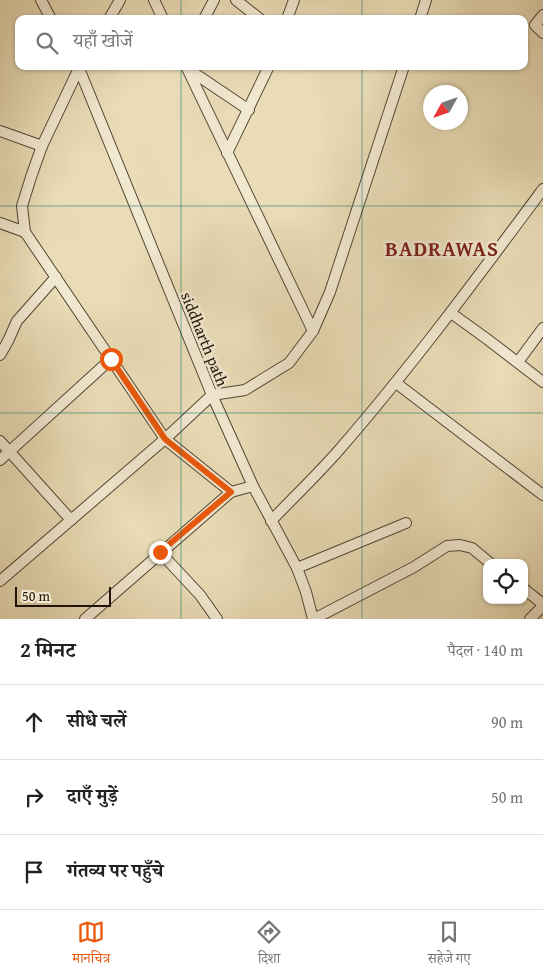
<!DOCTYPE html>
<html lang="hi">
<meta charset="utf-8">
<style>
:root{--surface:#fff;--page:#f6f6f6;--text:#222;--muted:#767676;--line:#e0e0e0;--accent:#ea580c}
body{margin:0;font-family:"Gentium Book Plus","Noto Serif Devanagari",serif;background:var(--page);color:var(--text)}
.controls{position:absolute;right:15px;bottom:15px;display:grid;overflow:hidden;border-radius:10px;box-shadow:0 1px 4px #0004}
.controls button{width:45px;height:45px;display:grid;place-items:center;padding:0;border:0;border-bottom:1px solid var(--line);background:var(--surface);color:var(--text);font:25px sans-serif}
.compass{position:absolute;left:423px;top:85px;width:45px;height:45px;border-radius:50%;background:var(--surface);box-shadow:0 1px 4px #0004;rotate:230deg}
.scale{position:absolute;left:15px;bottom:12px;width:96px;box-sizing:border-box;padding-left:5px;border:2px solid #221308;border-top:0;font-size:14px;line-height:18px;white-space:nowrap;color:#221308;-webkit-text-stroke:4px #f1e8d0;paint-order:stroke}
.stop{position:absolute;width:15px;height:15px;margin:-11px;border:4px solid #ea580c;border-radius:50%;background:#fff}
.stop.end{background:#ea580c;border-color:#fff;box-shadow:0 1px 5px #0008}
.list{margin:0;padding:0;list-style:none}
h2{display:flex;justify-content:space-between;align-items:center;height:65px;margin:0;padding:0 20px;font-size:21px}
h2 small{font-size:16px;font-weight:400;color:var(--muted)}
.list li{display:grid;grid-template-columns:32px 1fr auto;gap:15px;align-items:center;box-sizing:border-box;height:75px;padding:0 20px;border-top:1px solid var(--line)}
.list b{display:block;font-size:19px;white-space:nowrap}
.list em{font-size:16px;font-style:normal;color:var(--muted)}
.icon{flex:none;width:28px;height:28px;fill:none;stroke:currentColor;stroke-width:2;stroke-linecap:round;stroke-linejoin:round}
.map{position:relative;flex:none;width:543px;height:619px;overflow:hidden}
.search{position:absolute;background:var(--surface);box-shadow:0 1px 4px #0004;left:15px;right:15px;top:15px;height:55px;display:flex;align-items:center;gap:12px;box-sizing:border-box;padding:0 18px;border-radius:10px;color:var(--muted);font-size:19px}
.sheet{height:290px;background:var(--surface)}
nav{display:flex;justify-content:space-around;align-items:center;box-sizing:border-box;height:70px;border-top:1px solid var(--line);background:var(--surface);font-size:14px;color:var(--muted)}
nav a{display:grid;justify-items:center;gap:2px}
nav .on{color:var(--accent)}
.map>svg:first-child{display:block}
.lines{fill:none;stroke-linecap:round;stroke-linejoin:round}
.street-casing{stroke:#544534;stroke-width:12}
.street{stroke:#f1e8d0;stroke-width:10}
.route{stroke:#ea580c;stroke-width:6}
.grid{fill:none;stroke:#0f766e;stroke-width:1;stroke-opacity:0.55}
.labels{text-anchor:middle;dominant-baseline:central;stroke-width:5;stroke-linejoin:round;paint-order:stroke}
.street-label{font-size:16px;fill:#221308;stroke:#f1e8d0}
.district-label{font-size:21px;font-weight:bold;letter-spacing:1px;fill:#7a1f14;stroke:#f1e8d0}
</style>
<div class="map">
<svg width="543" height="619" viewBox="0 0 543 619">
<rect width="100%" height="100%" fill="#e9dcb6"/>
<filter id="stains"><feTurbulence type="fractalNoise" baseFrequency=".004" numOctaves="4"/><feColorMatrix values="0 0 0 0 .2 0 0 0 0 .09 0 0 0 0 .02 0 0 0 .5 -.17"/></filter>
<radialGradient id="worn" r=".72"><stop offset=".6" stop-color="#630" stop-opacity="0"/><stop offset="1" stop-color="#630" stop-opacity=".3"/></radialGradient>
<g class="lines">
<defs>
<g id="street">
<polyline points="41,0 51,19"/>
<polyline points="154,0 163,19"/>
<polyline points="236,0 260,19"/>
<polyline points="543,15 535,25 543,33"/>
<polyline points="109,19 120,0"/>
<polyline points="204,19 214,0"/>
<polyline points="287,19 294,0"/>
<polyline points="420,19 426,0"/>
<polyline points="78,66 212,395 253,486 297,568 306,592 313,619"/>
<polyline points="80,66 42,146 31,177 22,206 25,232 165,439 231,492"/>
<polyline points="186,66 313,331"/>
<polyline points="188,69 249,110"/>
<polyline points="0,131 42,146"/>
<polyline points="227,153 269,66"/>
<polyline points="0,223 25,232"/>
<polyline points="451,313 487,339 543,382"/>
<polyline points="0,355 8,341 17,321 56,277"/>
<polyline points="518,362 543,328"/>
<polyline points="396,383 543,495"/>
<polyline points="0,441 71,520"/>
<polyline points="0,460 111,359"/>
<path d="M271,521C294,497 318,474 339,450C412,366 477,278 543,189"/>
<polyline points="160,552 200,595 217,619"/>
<polyline points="297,568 406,523"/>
<polyline points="0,581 165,439 212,395 245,390 289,363 313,331 330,292 404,66"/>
<polyline points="524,589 543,604"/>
<polyline points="85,619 231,492 253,486"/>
<polyline points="314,619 414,567 447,546 460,545 472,548 490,563"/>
<polyline points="530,619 543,606"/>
</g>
</defs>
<use href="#street" class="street-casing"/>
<use href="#street" class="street"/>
</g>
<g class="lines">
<polyline class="route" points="111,359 165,439 231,492 160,552"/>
</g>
<path class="grid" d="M181,0V19M362,0V19M181,66V619M362,66V619M0,206H543M0,413H543"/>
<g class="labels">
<g class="street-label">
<text transform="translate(205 339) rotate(68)">siddharth path</text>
</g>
<g class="district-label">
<text x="442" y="248">BADRAWAS</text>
</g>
</g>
<rect width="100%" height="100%" filter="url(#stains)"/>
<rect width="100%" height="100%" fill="url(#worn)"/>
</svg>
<div class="controls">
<button><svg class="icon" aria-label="locate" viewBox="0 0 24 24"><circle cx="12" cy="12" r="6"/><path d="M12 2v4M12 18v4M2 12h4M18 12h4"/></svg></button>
</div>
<svg class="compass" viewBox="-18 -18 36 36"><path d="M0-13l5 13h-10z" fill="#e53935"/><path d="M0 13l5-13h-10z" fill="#767676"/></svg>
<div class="scale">50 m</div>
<div class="stop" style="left:111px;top:359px"></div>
<div class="stop end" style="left:160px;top:552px"></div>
<div class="search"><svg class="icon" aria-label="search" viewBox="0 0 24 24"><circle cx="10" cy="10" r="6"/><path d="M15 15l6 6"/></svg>यहाँ खोजें</div>
</div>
<section class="sheet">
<h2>2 मिनट<small>पैदल · 140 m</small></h2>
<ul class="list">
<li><svg class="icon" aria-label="ahead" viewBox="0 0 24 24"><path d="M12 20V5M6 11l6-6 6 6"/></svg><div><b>सीधे चलें</b></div><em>90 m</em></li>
<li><svg class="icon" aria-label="right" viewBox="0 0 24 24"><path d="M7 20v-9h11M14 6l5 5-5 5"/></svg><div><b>दाएँ मुड़ें</b></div><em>50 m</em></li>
<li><svg class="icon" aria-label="arrive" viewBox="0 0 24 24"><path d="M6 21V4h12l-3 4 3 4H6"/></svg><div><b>गंतव्य पर पहुँचे</b></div></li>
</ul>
</section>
<nav>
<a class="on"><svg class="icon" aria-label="map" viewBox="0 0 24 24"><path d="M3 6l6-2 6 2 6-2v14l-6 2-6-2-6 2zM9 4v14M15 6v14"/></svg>मानचित्र</a>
<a><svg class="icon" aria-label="directions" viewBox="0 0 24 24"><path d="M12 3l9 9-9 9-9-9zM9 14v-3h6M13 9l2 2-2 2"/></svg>दिशा</a>
<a><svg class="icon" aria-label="saved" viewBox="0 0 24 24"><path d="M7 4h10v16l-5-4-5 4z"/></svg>सहेजे गए</a>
</nav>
